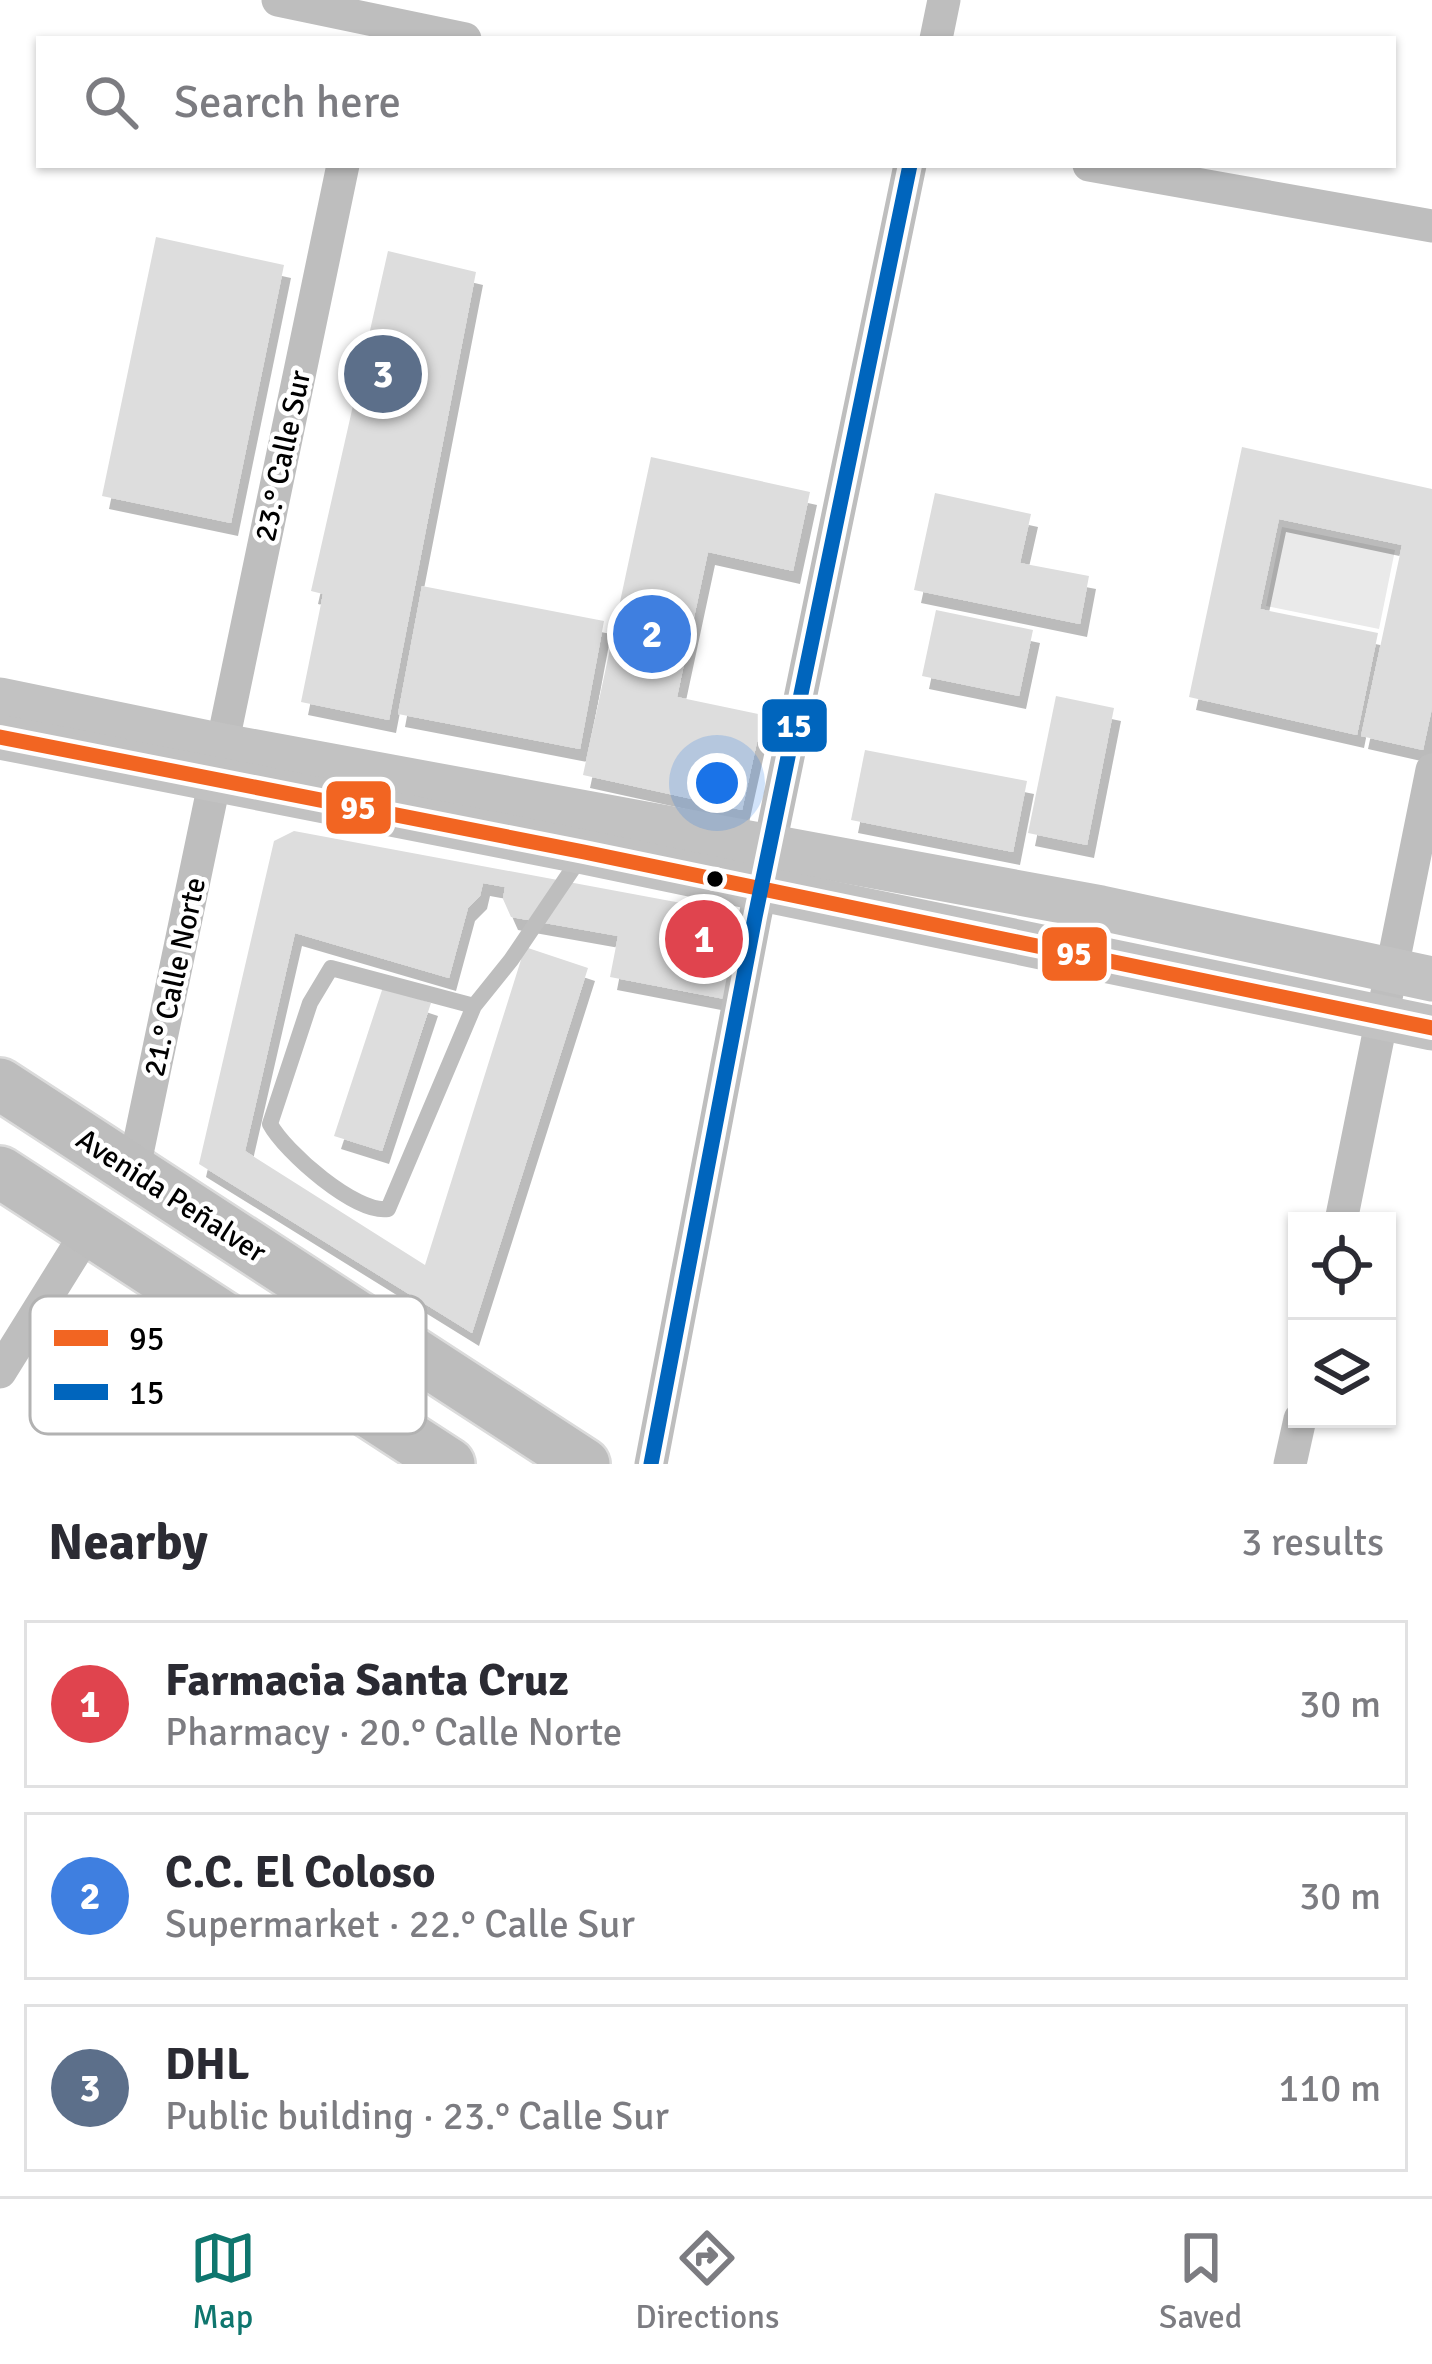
<!DOCTYPE html>
<meta charset="utf-8">
<style>
:root{--surface:#fff;--page:#f7f7f7;--text:#2b2b33;--muted:#7c7c81;--line:#e1e1e2;--accent:#0f766e}
body{margin:0;font-family:Signika,sans-serif;background:var(--page);color:var(--text)}
.controls{position:absolute;right:36px;bottom:36px;display:grid;overflow:hidden;border-radius:0px;box-shadow:0 3px 9px #0004}
.controls button{width:108px;height:108px;display:grid;place-items:center;padding:0;border:0;border-bottom:3px solid var(--line);background:var(--surface);color:var(--text);font:60px sans-serif}
.you{position:absolute;left:717px;top:783px;width:42px;height:42px;margin:-30px;border:9px solid #fff;border-radius:50%;background:#1a73e8;box-shadow:0 0 0 18px #1a73e833}
.badge{display:grid;place-items:center;width:78px;height:78px;border-radius:50%;background:var(--accent);color:#fff;font-size:39px;font-weight:700}
.pin{position:absolute;translate:-50% -50%;border:6px solid #fff;box-shadow:0 3px 12px #0006}
.list{margin:0;padding:0;list-style:none}
h2{display:flex;justify-content:space-between;align-items:center;height:156px;margin:0;padding:0 48px;font-size:51px}
h2 small{font-size:39px;font-weight:400;color:var(--muted)}
.list li{display:grid;grid-template-columns:78px 1fr auto;gap:36px;align-items:center;box-sizing:border-box;height:168px;margin:0 24px 24px;padding:0 24px;border:3px solid var(--line);border-radius:0px}
.list b{display:block;font-size:45px;white-space:nowrap}
.list p{margin:0;font-size:39px;white-space:nowrap;color:var(--muted)}
.list em{font-size:39px;font-style:normal;color:var(--muted)}
.icon{flex:none;width:66px;height:66px;fill:none;stroke:currentColor;stroke-width:2;stroke-linecap:round;stroke-linejoin:round}
.map{position:relative;flex:none;width:1432px;height:1464px;overflow:hidden}
.search{position:absolute;background:var(--surface);box-shadow:0 3px 9px #0004;left:36px;right:36px;top:36px;height:132px;display:flex;align-items:center;gap:30px;box-sizing:border-box;padding:0 42px;border-radius:0px;color:var(--muted);font-size:45px}
.sheet{height:732px;background:var(--surface)}
nav{display:flex;justify-content:space-around;align-items:center;box-sizing:border-box;height:168px;border-top:3px solid var(--line);background:var(--surface);font-size:33px;color:var(--muted)}
nav a{display:grid;justify-items:center;gap:6px}
nav .on{color:var(--accent)}
.map>svg:first-child{display:block}
.green{fill:#eaeaea}
.building{fill:#ddd;filter:url(#shadow)}
.lines{fill:none;stroke-linecap:round;stroke-linejoin:round}
.primary-casing{stroke:#dbdbdb;stroke-width:56}
.lane{stroke:#bebebe;stroke-width:16}
.street{stroke:#bebebe;stroke-width:33}
.secondary{stroke:#c2c2c2;stroke-width:45}
.primary{stroke:#bdbdbd;stroke-width:51}
.bus-1-casing{stroke:#fff;stroke-width:24}
.bus-2-casing{stroke:#fff;stroke-width:24}
.bus-1{stroke:#f26522;stroke-width:15}
.bus-2{stroke:#0065bd;stroke-width:15}
.bus-dot{fill:#000;stroke:#fff;stroke-width:4.5}
.labels{text-anchor:middle;dominant-baseline:central;stroke-width:9;stroke-linejoin:round;paint-order:stroke}
.street-label{font-size:30px;fill:#000;stroke:#fff}
.key{fill:#fff;stroke:#b2b2b2;stroke-width:3}
.key-label{font-size:33px;fill:#000}
.line-badge{stroke:#fff;stroke-width:4.5}
.badge-label{font-size:33px;text-anchor:middle;font-weight:bold;fill:#fff}
</style>
<div class="map">
<svg width="1432" height="1464" viewBox="0 0 1432 1464">
<defs>
<filter id="shadow"><feDropShadow dx="7" dy="13" stdDeviation="0" flood-color="#0004"/></filter>
</defs>
<rect width="100%" height="100%" fill="#fff"/>
<polygon class="green" points="1282,527 1395,550 1379,629 1266,606"/>
<g class="building">
<polygon points="156,237 284,265 231,523 102,496"/>
<polygon points="388,251 476,272 389,720 301,702 323,594 311,591"/>
<polygon points="1242,447 1432,489 1432,708 1423,750 1361,736 1402,545 1279,519 1260,609 1378,633 1357,735 1189,697"/>
<polygon points="651,457 810,492 793,571 708,552 677,697 763,715 742,810 583,775"/>
<polygon points="935,493 1031,514 1020,563 1089,576 1080,624 914,590"/>
<polygon points="422,586 604,621 580,749 398,714"/>
<polygon points="936,610 1033,630 1019,696 922,676"/>
<polygon points="1056,696 1114,708 1087,845 1028,833"/>
<polygon points="865,750 1027,781 1013,852 851,820"/>
<polygon points="294,831 751,916 735,1001 610,977 618,936 511,917 503,899 505,887 483,883 480,896 468,908 449,978 295,933 245,1151 425,1265 525,947 588,968 472,1333 199,1164 274,841"/>
<polygon points="383,987 431,1003 382,1151 334,1136"/>
</g>
<g class="lines">
<defs>
<g id="primary">
<polyline points="0,1084 584,1464"/>
<polyline points="0,1172 449,1464"/>
</g>
</defs>
<use href="#primary" class="primary-casing"/>
<path class="lane" d="M474,1006L331,968L310,1003L270,1124C285,1152 356,1214 388,1209L474,1006L511,960L582,855"/>
<g class="street">
<polyline points="278,0 465,39"/>
<polyline points="936,39 944,0"/>
<polyline points="1089,165 1432,226"/>
<polyline points="133,1173 343,165"/>
<polyline points="1341,1221 1432,770"/>
<polyline points="0,1372 89,1229"/>
<polyline points="651,1464 755,917 910,165"/>
<polyline points="1290,1464 1300,1419"/>
</g>
<g class="secondary">
<polyline points="0,700 223,746 1101,908 1432,979"/>
<polyline points="0,737 584,852 1432,1028"/>
</g>
<use href="#primary" class="primary"/>
<defs>
<polyline id="bus-1" points="0,737 584,852 1432,1028"/>
<polyline id="bus-2" points="651,1464 755,917 910,165"/>
</defs>
<use href="#bus-1" class="bus-1-casing"/>
<use href="#bus-2" class="bus-2-casing"/>
<use href="#bus-1" class="bus-1"/>
<use href="#bus-2" class="bus-2"/>
</g>
<circle class="bus-dot" cx="715" cy="879" r="10"/>
<g class="labels">
<g class="street-label">
<text transform="translate(283 456) rotate(-78)">23.° Calle Sur</text>
<text transform="translate(175 977) rotate(-78)">21.° Calle Norte</text>
<text transform="translate(171 1196) rotate(33)">Avenida Peñalver</text>
</g>
</g>
<rect x="30" y="1296" width="396" height="138" rx="18" class="key"/>
<rect x="54" y="1330" width="54" height="16" fill="#f26522"/>
<rect x="54" y="1384" width="54" height="16" fill="#0065bd"/>
<g class="key-label">
<text x="129" y="1350">95</text>
<text x="129" y="1404">15</text>
</g>
<g class="line-badge">
<rect x="760" y="697" width="69" height="57" rx="12" fill="#0065bd"/>
<rect x="324" y="779" width="69" height="57" rx="12" fill="#f26522"/>
<rect x="1040" y="925" width="69" height="58" rx="12" fill="#f26522"/>
</g>
<g class="badge-label">
<text x="794" y="737">15</text>
<text x="358" y="819">95</text>
<text x="1074" y="965">95</text>
</g>
</svg>
<div class="controls">
<button><svg class="icon" aria-label="locate" viewBox="0 0 24 24"><circle cx="12" cy="12" r="6"/><path d="M12 2v4M12 18v4M2 12h4M18 12h4"/></svg></button>
<button><svg class="icon" aria-label="layers" viewBox="0 0 24 24"><path d="M12 4l9 5-9 5-9-5zM3 14l9 5 9-5"/></svg></button>
</div>
<div class="you"></div>
<div class="pin badge" style="left:704px;top:939px;background:#e0444e">1</div>
<div class="pin badge" style="left:652px;top:634px;background:#3f7fe0">2</div>
<div class="pin badge" style="left:383px;top:374px;background:#5c6f8a">3</div>
<div class="search"><svg class="icon" aria-label="search" viewBox="0 0 24 24"><circle cx="10" cy="10" r="6"/><path d="M15 15l6 6"/></svg>Search here</div>
</div>
<section class="sheet">
<h2>Nearby<small>3 results</small></h2>
<ul class="list">
<li><span class="badge" style="background:#e0444e">1</span><div><b>Farmacia Santa Cruz</b><p>Pharmacy · 20.° Calle Norte</p></div><em>30 m</em></li>
<li><span class="badge" style="background:#3f7fe0">2</span><div><b>C.C. El Coloso</b><p>Supermarket · 22.° Calle Sur</p></div><em>30 m</em></li>
<li><span class="badge" style="background:#5c6f8a">3</span><div><b>DHL</b><p>Public building · 23.° Calle Sur</p></div><em>110 m</em></li>
</ul>
</section>
<nav>
<a class="on"><svg class="icon" aria-label="map" viewBox="0 0 24 24"><path d="M3 6l6-2 6 2 6-2v14l-6 2-6-2-6 2zM9 4v14M15 6v14"/></svg>Map</a>
<a><svg class="icon" aria-label="directions" viewBox="0 0 24 24"><path d="M12 3l9 9-9 9-9-9zM9 14v-3h6M13 9l2 2-2 2"/></svg>Directions</a>
<a><svg class="icon" aria-label="saved" viewBox="0 0 24 24"><path d="M7 4h10v16l-5-4-5 4z"/></svg>Saved</a>
</nav>
